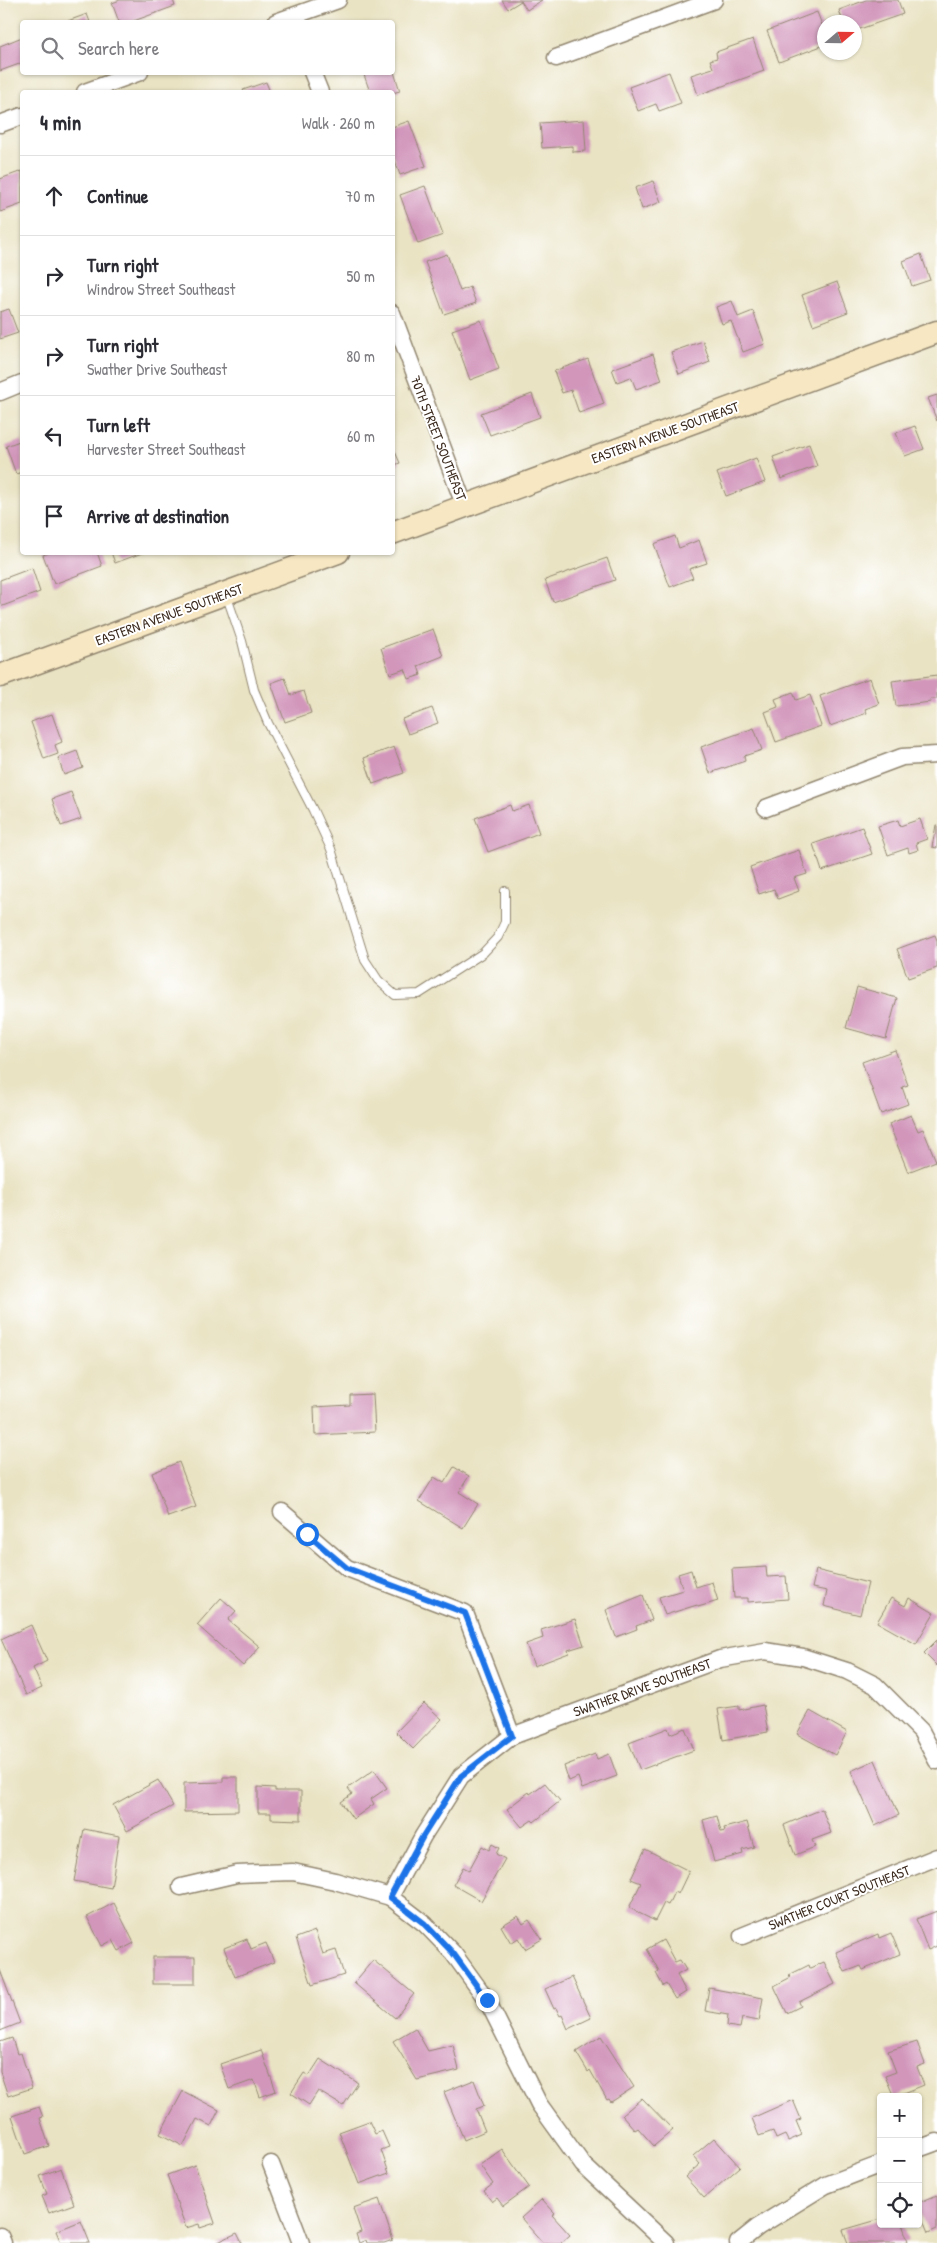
<!DOCTYPE html>
<meta charset="utf-8">
<style>
:root{--surface:#fff;--page:#f2f2f3;--text:#2b2b33;--muted:#7c7c81;--line:#e1e1e2}
body{margin:0;font-family:"Patrick Hand",sans-serif;background:var(--page);color:var(--text)}
.controls{position:absolute;right:15px;bottom:15px;display:grid;overflow:hidden;border-radius:5px;box-shadow:0 1px 4px #0004}
.controls button{width:45px;height:45px;display:grid;place-items:center;padding:0;border:0;border-bottom:1px solid var(--line);background:var(--surface);color:var(--text);font:25px sans-serif}
.compass{position:absolute;left:817px;top:15px;width:45px;height:45px;border-radius:50%;background:var(--surface);box-shadow:0 1px 4px #0004;rotate:70deg}
.stop{position:absolute;width:15px;height:15px;margin:-11px;border:4px solid #1a73e8;border-radius:50%;background:#fff}
.stop.end{background:#1a73e8;border-color:#fff;box-shadow:0 1px 5px #0008}
.list{margin:0;padding:0;list-style:none}
h2{display:flex;justify-content:space-between;align-items:center;height:65px;margin:0;padding:0 20px;font-size:21px}
h2 small{font-size:16px;font-weight:400;color:var(--muted)}
.list li{display:grid;grid-template-columns:32px 1fr auto;gap:15px;align-items:center;box-sizing:border-box;height:80px;padding:0 20px;border-top:1px solid var(--line)}
.list b{display:block;font-size:19px;white-space:nowrap}
.list p{margin:0;font-size:16px;white-space:nowrap;color:var(--muted)}
.list em{font-size:16px;font-style:normal;color:var(--muted)}
.icon{flex:none;width:28px;height:28px;fill:none;stroke:currentColor;stroke-width:2;stroke-linecap:round;stroke-linejoin:round}
.map{position:relative;flex:none;width:937px;height:2243px;overflow:hidden}
.search{position:absolute;background:var(--surface);box-shadow:0 1px 4px #0004;left:20px;top:20px;width:375px;height:55px;display:flex;align-items:center;gap:12px;box-sizing:border-box;padding:0 18px;border-radius:5px;color:var(--muted);font-size:19px}
.panel{position:absolute;background:var(--surface);box-shadow:0 1px 4px #0004;left:20px;top:90px;width:375px;height:465px;border-radius:5px}
.map>svg:first-child{display:block}
.building{fill:#d296bb}
.lines{fill:none;stroke-linecap:round;stroke-linejoin:round}
.lane-casing{stroke:#928670;stroke-width:10}
.street-casing{stroke:#928670;stroke-width:19}
.secondary-casing{stroke:#928670;stroke-width:25}
.lane{stroke:#fff;stroke-width:8}
.street{stroke:#fff;stroke-width:16}
.secondary{stroke:#f7e8c3;stroke-width:22}
.route{stroke:#1a73e8;stroke-width:6}
.labels{text-anchor:middle;dominant-baseline:central;stroke-width:4;stroke-linejoin:round;paint-order:stroke}
.street-label{font-size:14px;fill:#3b2a1e;stroke:#fff}
</style>
<div class="map">
<svg width="937" height="2243" viewBox="0 0 937 2243">
<rect width="100%" height="100%" fill="#fff"/>
<filter id="ink" filterUnits="userSpaceOnUse"><feTurbulence type="fractalNoise" baseFrequency=".02" numOctaves="2"/><feDisplacementMap in="SourceGraphic" scale="10" xChannelSelector="R" yChannelSelector="G"/><feConvolveMatrix kernelMatrix="1 2 1 2 8 2 1 2 1" color-interpolation-filters="sRGB"/></filter>
<filter id="wash" filterUnits="userSpaceOnUse"><feTurbulence type="fractalNoise" baseFrequency=".0096" numOctaves="4" result="noise"/><feDisplacementMap in="SourceGraphic" scale="20" xChannelSelector="R" yChannelSelector="G"/><feGaussianBlur stdDeviation="1.12" result="paint"/><feColorMatrix in="noise" values="0 0 0 0 0 0 0 0 0 0 0 0 0 0 0 0 0 1.4 0 .05"/><feComposite in="paint" operator="in"/></filter>
<g filter="url(#wash)">
<rect width="100%" height="100%" fill="#e9e3c3"/>
<g id="blocks">
<g class="building">
<polygon points="120,0 173,0 175,6 131,22 119,22 112,3"/>
<polygon points="502,0 542,0 527,10 521,1 508,9"/>
<polygon points="866,0 898,0 903,14 854,31 854,22 843,22 839,10"/>
<polygon points="817,12 824,30 824,45 779,62 767,31"/>
<polygon points="87,14 90,22 65,22"/>
<polygon points="22,37 22,63 0,71 0,46"/>
<polygon points="753,39 764,71 698,95 691,75 713,68 710,60 717,58 716,52"/>
<polygon points="363,72 394,72 400,91 392,93 370,92"/>
<polygon points="669,72 681,103 659,111 656,104 638,111 629,87"/>
<polygon points="266,82 270,92 244,92 243,90"/>
<polygon points="584,120 586,151 573,152 573,146 542,148 540,123"/>
<polygon points="409,121 426,166 400,175 392,153 392,127"/>
<polygon points="22,171 22,204 0,212 0,179"/>
<polygon points="653,181 661,202 642,209 635,188"/>
<polygon points="425,186 443,235 418,244 400,195"/>
<polygon points="447,254 460,291 470,287 476,303 444,314 425,262"/>
<polygon points="921,254 930,280 912,286 903,261"/>
<polygon points="837,282 848,312 813,325 802,295"/>
<polygon points="732,301 738,317 753,311 765,344 743,352 731,321 722,324 716,307"/>
<polygon points="9,309 18,333 0,339 0,312"/>
<polygon points="481,320 499,369 470,380 452,330"/>
<polygon points="703,341 710,362 679,374 671,352"/>
<polygon points="653,354 662,380 636,389 631,377 617,382 612,369"/>
<polygon points="588,359 604,404 579,413 571,390 562,393 554,371"/>
<polygon points="532,394 540,417 490,435 481,413"/>
<polygon points="937,395 937,421 928,398"/>
<polygon points="915,426 924,449 905,456 896,433"/>
<polygon points="22,440 22,472 16,474 6,446"/>
<polygon points="809,444 817,466 781,479 773,457"/>
<polygon points="392,445 400,463 392,466"/>
<polygon points="756,458 765,482 726,496 717,473"/>
<polygon points="675,536 679,548 699,540 707,563 689,569 693,578 670,587 654,544"/>
<polygon points="51,552 97,552 102,566 54,584 43,555"/>
<polygon points="111,552 142,552 142,553 115,563"/>
<polygon points="607,558 615,580 553,602 545,580"/>
<polygon points="32,568 40,592 0,607 0,580"/>
<polygon points="433,629 443,656 418,666 421,675 409,679 405,669 390,674 381,648"/>
<polygon points="937,675 937,699 930,699 931,702 896,706 892,681"/>
<polygon points="285,678 291,695 304,691 311,713 285,722 271,683"/>
<polygon points="870,678 879,704 865,709 867,713 830,726 820,696"/>
<polygon points="793,692 796,700 810,695 821,726 776,742 765,712 778,707 775,699"/>
<polygon points="432,708 438,723 408,734 402,719"/>
<polygon points="52,714 62,742 55,745 58,754 44,759 31,722"/>
<polygon points="754,728 762,750 744,756 745,761 710,773 701,747"/>
<polygon points="394,747 404,773 373,784 364,758"/>
<polygon points="77,751 83,768 64,775 58,758"/>
<polygon points="71,792 81,819 61,826 52,799"/>
<polygon points="510,805 512,811 529,805 539,833 488,852 475,818"/>
<polygon points="920,819 927,839 916,843 918,850 909,853 908,848 888,855 878,826 898,820 900,826"/>
<polygon points="936,825 937,825 937,848 932,847"/>
<polygon points="862,827 872,854 822,871 813,844"/>
<polygon points="799,850 807,874 794,878 799,891 778,899 774,889 759,894 750,867"/>
<polygon points="935,935 937,940 937,968 908,978 897,949"/>
<polygon points="857,987 897,998 886,1039 846,1028"/>
<polygon points="895,1050 908,1085 902,1087 908,1104 881,1114 862,1062"/>
<polygon points="911,1115 918,1131 923,1129 936,1161 908,1172 889,1124"/>
<polygon points="373,1394 375,1432 315,1435 314,1407 350,1405 350,1395"/>
<polygon points="179,1462 196,1507 168,1517 152,1473"/>
<polygon points="454,1467 469,1476 459,1492 478,1504 463,1528 419,1501 434,1477 444,1483"/>
<polygon points="766,1567 767,1577 786,1576 788,1599 748,1602 748,1598 734,1598 732,1569"/>
<polygon points="691,1570 696,1587 712,1582 718,1601 698,1607 697,1605 665,1615 659,1597 683,1590 678,1574"/>
<polygon points="816,1570 868,1583 860,1615 824,1606 827,1591 812,1588"/>
<polygon points="643,1595 652,1620 636,1626 637,1629 616,1637 606,1610"/>
<polygon points="221,1598 236,1611 228,1620 260,1647 243,1666 197,1625"/>
<polygon points="891,1598 905,1606 909,1598 934,1613 916,1644 877,1622"/>
<polygon points="575,1619 584,1645 568,1650 569,1653 534,1666 526,1644 543,1638 541,1630"/>
<polygon points="31,1625 47,1661 33,1668 42,1688 26,1695 1,1639"/>
<polygon points="937,1640 937,1666 924,1653"/>
<polygon points="424,1703 442,1719 413,1749 396,1732"/>
<polygon points="763,1705 768,1732 723,1740 718,1709 739,1706 739,1710"/>
<polygon points="810,1711 847,1732 835,1755 797,1734"/>
<polygon points="668,1728 670,1734 685,1728 694,1750 640,1770 629,1743"/>
<polygon points="595,1754 597,1759 609,1754 617,1776 582,1789 578,1777 569,1781 564,1766"/>
<polygon points="875,1760 899,1815 875,1826 851,1771"/>
<polygon points="374,1770 387,1788 371,1799 374,1804 353,1819 341,1802 352,1794 348,1788"/>
<polygon points="223,1777 238,1777 238,1811 184,1812 184,1783 223,1782"/>
<polygon points="158,1780 173,1806 127,1831 113,1805"/>
<polygon points="545,1783 560,1801 534,1822 532,1820 522,1827 507,1809 529,1792 530,1794"/>
<polygon points="258,1787 275,1788 275,1791 301,1791 301,1820 271,1819 271,1813 258,1813"/>
<polygon points="822,1809 831,1833 812,1840 815,1847 795,1855 784,1825"/>
<polygon points="717,1816 721,1832 725,1831 724,1828 747,1822 754,1847 742,1850 743,1854 714,1862 703,1820"/>
<polygon points="84,1829 119,1836 111,1888 74,1881"/>
<polygon points="492,1844 499,1848 496,1854 505,1859 481,1901 453,1885 463,1867 469,1870 482,1846 489,1850"/>
<polygon points="645,1849 689,1871 678,1894 674,1892 668,1905 664,1903 655,1921 629,1908 641,1883 631,1879"/>
<polygon points="114,1903 134,1943 119,1951 113,1940 102,1946 87,1917"/>
<polygon points="937,1911 937,1946 928,1950 916,1919"/>
<polygon points="518,1916 523,1924 529,1920 542,1939 525,1949 518,1938 511,1943 501,1926"/>
<polygon points="315,1931 323,1954 336,1950 344,1975 312,1985 296,1938"/>
<polygon points="891,1933 900,1954 863,1970 861,1966 845,1972 836,1952 878,1934 879,1938"/>
<polygon points="247,1939 251,1949 266,1943 274,1962 235,1977 224,1948"/>
<polygon points="663,1940 675,1962 680,1960 686,1970 677,1975 686,1992 675,1999 666,1984 663,1986 656,1973 659,1971 647,1949"/>
<rect x="153" y="1957" width="42" height="27"/>
<polygon points="373,1960 414,1994 395,2018 354,1983"/>
<polygon points="824,1962 835,1984 799,2002 801,2006 787,2013 774,1986 791,1977 789,1975 809,1965 810,1968"/>
<polygon points="0,1970 20,2023 0,2031"/>
<polygon points="572,1977 591,2018 568,2029 562,2015 560,2016 556,2008 554,2009 545,1989"/>
<polygon points="709,1988 763,1998 759,2021 742,2018 740,2028 727,2026 728,2015 705,2011"/>
<polygon points="415,2028 428,2051 453,2045 459,2070 417,2080 393,2041"/>
<polygon points="601,2036 634,2087 611,2102 609,2099 607,2100 590,2070 588,2072 576,2052"/>
<polygon points="12,2038 17,2054 21,2053 32,2088 8,2096 0,2072 0,2042"/>
<polygon points="917,2042 925,2064 917,2067 924,2085 894,2097 885,2076 896,2072 888,2051"/>
<polygon points="261,2050 276,2091 260,2097 254,2080 229,2089 220,2064"/>
<polygon points="320,2059 358,2083 343,2106 318,2091 309,2105 291,2093 304,2073 309,2076"/>
<polygon points="474,2080 484,2106 476,2109 485,2131 464,2140 444,2092"/>
<polygon points="183,2091 219,2110 211,2126 197,2119 183,2146 160,2134"/>
<polygon points="642,2098 673,2130 654,2146 638,2128 635,2130 622,2115"/>
<polygon points="793,2100 801,2119 796,2121 802,2135 788,2141 785,2135 776,2139 773,2131 759,2136 752,2118"/>
<polygon points="39,2107 43,2117 40,2118 49,2146 25,2154 12,2116"/>
<polygon points="369,2121 375,2134 382,2131 389,2147 381,2150 389,2173 359,2184 339,2132"/>
<polygon points="714,2138 740,2167 704,2198 685,2177 700,2164 693,2156"/>
<polygon points="502,2149 529,2187 503,2206 497,2198 492,2202 484,2191 493,2184 480,2165"/>
<polygon points="195,2165 215,2223 200,2228 199,2224 186,2228 167,2175"/>
<polygon points="61,2168 74,2204 49,2213 42,2196 47,2194 40,2176"/>
<polygon points="937,2195 937,2229 928,2233 918,2208 918,2203"/>
<polygon points="379,2199 393,2240 384,2243 367,2243 366,2240 359,2243 356,2234 361,2232 353,2208"/>
<polygon points="542,2199 555,2213 552,2215 570,2235 561,2243 543,2243 521,2218"/>
<polygon points="881,2219 881,2224 902,2224 908,2241 902,2243 848,2243 843,2230"/>
<polygon points="81,2221 90,2243 61,2243 56,2231"/>
<polygon points="237,2233 242,2243 216,2243"/>
</g>
</g>
</g>
<g filter="url(#ink)">
<use href="#blocks" fill-opacity="0" stroke="#928670" stroke-width="1"/>
<g class="lines">
<defs>
<polyline id="lane" points="226,594 242,641 254,690 268,723 313,810 331,849 365,960 378,980 395,995 419,994 483,953 498,937 505,922 505,891"/>
<g id="street">
<polyline points="276,22 338,0"/>
<polyline points="556,58 714,0"/>
<polyline points="312,72 320,92"/>
<polyline points="85,92 140,72"/>
<polyline points="0,124 22,116"/>
<polyline points="392,313 465,507"/>
<polyline points="0,392 22,383"/>
<polyline points="766,808 902,757 937,755"/>
<polyline points="282,1512 347,1568 465,1613 512,1736"/>
<polyline points="181,1887 237,1874 293,1872 335,1881 390,1897 425,1924 453,1953 487,2000 539,2104 583,2165 666,2243"/>
<polyline points="390,1897 423,1836 461,1776 512,1736 720,1659 765,1651 803,1657 847,1671 875,1685 921,1731 937,1761"/>
<polyline points="742,1936 937,1857"/>
<polyline points="918,2149 937,2142"/>
<polyline points="271,2164 301,2243"/>
<polyline points="0,2236 3,2243"/>
<polyline points="738,2243 758,2227 826,2185 881,2164"/>
</g>
<g id="secondary">
<polyline points="392,533 937,332"/>
<polyline points="0,676 338,552"/>
</g>
</defs>
<use href="#lane" class="lane-casing"/>
<use href="#street" class="street-casing"/>
<use href="#secondary" class="secondary-casing"/>
<use href="#lane" class="lane"/>
<use href="#street" class="street"/>
<use href="#secondary" class="secondary"/>
</g>
</g>
<g class="lines" filter="url(#ink)">
<polyline class="route" points="307,1534 347,1568 465,1613 512,1736 461,1776 423,1836 390,1897 425,1924 453,1953 487,2000"/>
</g>
<g class="labels">
<g class="street-label">
<text transform="translate(665 432) rotate(-20)">EASTERN AVENUE SOUTHEAST</text>
<text transform="translate(439 438) rotate(69)">70TH STREET SOUTHEAST</text>
<text transform="translate(169 614) rotate(-20)">EASTERN AVENUE SOUTHEAST</text>
<text transform="translate(642 1687) rotate(-20)">SWATHER DRIVE SOUTHEAST</text>
<text transform="translate(839 1897) rotate(-22)">SWATHER COURT SOUTHEAST</text>
</g>
</g>
</svg>
<div class="controls">
<button>+</button>
<button>−</button>
<button><svg class="icon" aria-label="locate" viewBox="0 0 24 24"><circle cx="12" cy="12" r="6"/><path d="M12 2v4M12 18v4M2 12h4M18 12h4"/></svg></button>
</div>
<svg class="compass" viewBox="-18 -18 36 36"><path d="M0-13l5 13h-10z" fill="#e53935"/><path d="M0 13l5-13h-10z" fill="#7c7c81"/></svg>
<div class="stop" style="left:307px;top:1534px"></div>
<div class="stop end" style="left:487px;top:2000px"></div>
<div class="search"><svg class="icon" aria-label="search" viewBox="0 0 24 24"><circle cx="10" cy="10" r="6"/><path d="M15 15l6 6"/></svg>Search here</div>
<section class="panel">
<h2>4 min<small>Walk · 260 m</small></h2>
<ul class="list">
<li><svg class="icon" aria-label="ahead" viewBox="0 0 24 24"><path d="M12 20V5M6 11l6-6 6 6"/></svg><div><b>Continue</b></div><em>70 m</em></li>
<li><svg class="icon" aria-label="right" viewBox="0 0 24 24"><path d="M7 20v-9h11M14 6l5 5-5 5"/></svg><div><b>Turn right</b><p>Windrow Street Southeast</p></div><em>50 m</em></li>
<li><svg class="icon" aria-label="right" viewBox="0 0 24 24"><path d="M7 20v-9h11M14 6l5 5-5 5"/></svg><div><b>Turn right</b><p>Swather Drive Southeast</p></div><em>80 m</em></li>
<li><svg class="icon" aria-label="left" viewBox="0 0 24 24"><path d="M17 20v-9H6M10 6l-5 5 5 5"/></svg><div><b>Turn left</b><p>Harvester Street Southeast</p></div><em>60 m</em></li>
<li><svg class="icon" aria-label="arrive" viewBox="0 0 24 24"><path d="M6 21V4h12l-3 4 3 4H6"/></svg><div><b>Arrive at destination</b></div></li>
</ul>
</section>
</div>
